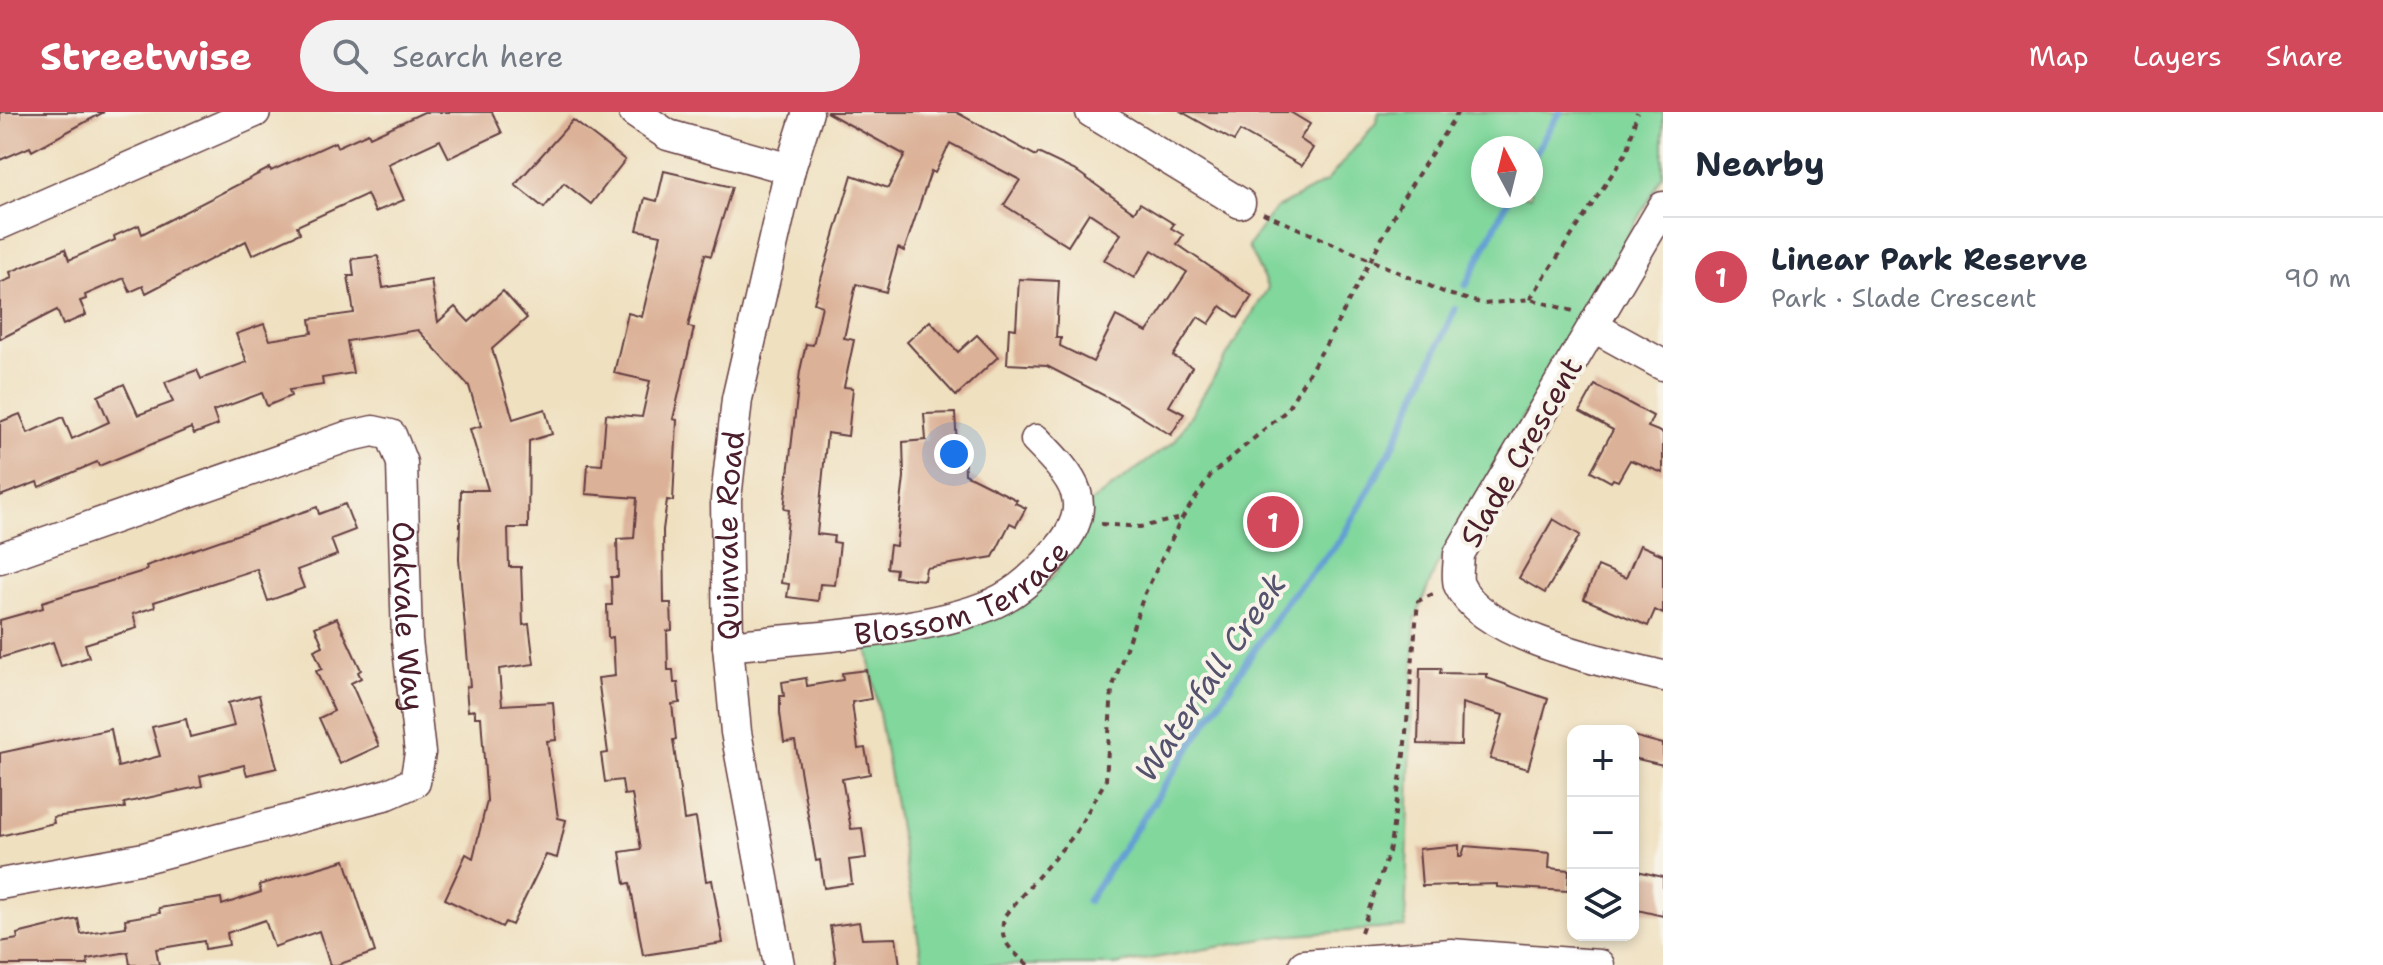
<!DOCTYPE html>
<meta charset="utf-8">
<style>
:root{--surface:#fff;--page:#f2f2f3;--text:#1f2937;--muted:#747a83;--line:#e0e1e3;--accent:#d1495b}
body{margin:0;font-family:"Shantell Sans",sans-serif;background:var(--page);color:var(--text)}
.controls{position:absolute;right:24px;bottom:24px;display:grid;overflow:hidden;border-radius:16px;box-shadow:0 4px 12px #0003}
.controls button{width:72px;height:72px;display:grid;place-items:center;padding:0;border:0;border-bottom:2px solid var(--line);background:var(--surface);color:var(--text);font:40px sans-serif}
.compass{position:absolute;left:1471px;top:24px;width:72px;height:72px;border-radius:50%;background:var(--surface);box-shadow:0 4px 12px #0003;rotate:353deg}
.you{position:absolute;left:954px;top:342px;width:28px;height:28px;margin:-20px;border:6px solid #fff;border-radius:50%;background:#1a73e8;box-shadow:0 0 0 12px #1a73e833}
.badge{display:grid;place-items:center;width:52px;height:52px;border-radius:50%;background:var(--accent);color:#fff;font-size:26px;font-weight:700}
.pin{position:absolute;translate:-50% -50%;border:4px solid #fff;box-shadow:0 2px 8px #0006}
.list{margin:0;padding:0;list-style:none}
h2{display:flex;justify-content:space-between;align-items:center;height:104px;margin:0;padding:0 32px;font-size:34px}
h2 small{font-size:26px;font-weight:400;color:var(--muted)}
.list li{display:grid;grid-template-columns:52px 1fr auto;gap:24px;align-items:center;box-sizing:border-box;height:120px;padding:0 32px;border-top:2px solid var(--line)}
.list b{display:block;font-size:30px;white-space:nowrap}
.list p{margin:0;font-size:26px;white-space:nowrap;color:var(--muted)}
.list em{font-size:26px;font-style:normal;color:var(--muted)}
.icon{flex:none;width:44px;height:44px;fill:none;stroke:currentColor;stroke-width:2;stroke-linecap:round;stroke-linejoin:round}
.map{position:relative;flex:none;width:1663px;height:853px;overflow:hidden}
header{display:flex;align-items:center;gap:48px;box-sizing:border-box;height:112px;padding:0 40px;background:var(--accent);color:#fff}
header strong{font-size:38px}
nav{display:flex;gap:44px;margin-inline-start:auto;font-size:28px}
.search{width:560px;height:72px;background:var(--page);display:flex;align-items:center;gap:20px;box-sizing:border-box;padding:0 28px;border-radius:44px;color:var(--muted);font-size:30px}
main{display:flex}
aside{flex:1;background:var(--surface)}
.map>svg:first-child{display:block}
.green{fill:#81d79c;stroke:#667b64;stroke-width:2;fill-rule:evenodd}
.lines{fill:none;stroke-linecap:round;stroke-linejoin:round}
.stream{stroke:#639fd3;stroke-width:7}
.building{fill:#dbb197}
.minor-casing{stroke:#633c41;stroke-width:33}
.path{stroke:#633c41;stroke-width:4;stroke-dasharray:6 6;stroke-linecap:butt}
.minor{stroke:#fff;stroke-width:30}
.labels{text-anchor:middle;dominant-baseline:central;stroke-width:8;stroke-linejoin:round;paint-order:stroke}
.street-label{font-size:30px;fill:#4a1f2b;stroke:#f7f3e8}
.water-label{font-size:32px;font-style:italic;fill:#54526e;stroke:#f7f3e8}
</style>
<header>
<strong>Streetwise</strong>
<div class="search"><svg class="icon" aria-label="search" viewBox="0 0 24 24"><circle cx="10" cy="10" r="6"/><path d="M15 15l6 6"/></svg>Search here</div>
<nav><a>Map</a><a>Layers</a><a>Share</a></nav>
</header>
<main>
<div class="map">
<svg width="1663" height="853" viewBox="0 0 1663 853">
<rect width="100%" height="100%" fill="#f7f3e8"/>
<filter id="ink" filterUnits="userSpaceOnUse"><feTurbulence type="fractalNoise" baseFrequency=".0125" numOctaves="2"/><feDisplacementMap in="SourceGraphic" scale="16" xChannelSelector="R" yChannelSelector="G"/><feConvolveMatrix kernelMatrix="1 2 1 2 8 2 1 2 1" color-interpolation-filters="sRGB"/></filter>
<filter id="wash" filterUnits="userSpaceOnUse"><feTurbulence type="fractalNoise" baseFrequency=".006" numOctaves="4" result="noise"/><feDisplacementMap in="SourceGraphic" scale="32" xChannelSelector="R" yChannelSelector="G"/><feGaussianBlur stdDeviation="1.8" result="paint"/><feColorMatrix in="noise" values="0 0 0 0 0 0 0 0 0 0 0 0 0 0 0 0 0 1.4 0 .05"/><feComposite in="paint" operator="in"/></filter>
<g filter="url(#wash)">
<rect width="100%" height="100%" fill="#efe0c0"/>
<path class="green" d="M1379,0H1663V63L1436,455L1415,508L1405,815L1281,824L1114,853H923L867,533L968,516L1004,502L1031,486L1056,461L1089,392L1175,329L1268,176L1248,134L1275,97L1327,69L1376,11ZM1483,36H1531V84H1483Z"/>
<g class="lines">
<g class="stream">
<polyline points="1531,48 1560,0"/>
<polyline points="1466,173 1510,84"/>
<polyline points="1088,789 1288,487 1341,428 1394,332 1455,197"/>
</g>
</g>
<g id="blocks">
<g class="building">
<polygon points="0,0 104,0 32,39 30,35 0,48"/>
<polygon points="424,0 492,0 502,21 449,46 440,28 388,52 404,88 375,100 367,82 297,114 300,121 252,143 246,129 146,181 143,174 130,180 124,166 85,183 86,187 80,189 86,203 63,213 57,198 0,227 0,171 12,166 10,160 65,137 69,148 115,128 114,124 139,113 142,122 270,56 271,59 335,30 337,35 368,21 370,25"/>
<polygon points="826,0 956,0 1036,44 1038,41 1078,60 1134,100 1140,91 1174,112 1171,116 1183,123 1177,132 1252,184 1238,206 1221,194 1209,212 1198,205 1173,244 1192,255 1169,294 1184,302 1171,323 1119,291 1047,254 1007,252 1009,216 1016,217 1019,167 1059,169 1056,226 1061,226 1060,234 1093,250 1116,204 1147,220 1187,160 1152,138 1134,166 1104,148 1121,122 1089,101 1068,134 1004,93 1020,68 950,31 935,61 931,59 904,139 898,136 886,180 856,172 844,226 854,228 844,275 853,276 848,324 827,321 817,422 834,424 833,430 840,431 835,473 820,472 818,489 787,485 789,472 781,471 789,398 784,397 800,259 806,232 813,233 822,194 814,191 852,63 888,76 905,43"/>
<polygon points="1182,0 1290,0 1310,12 1300,27 1313,36 1302,54 1240,19 1234,29"/>
<polygon points="573,8 625,48 591,92 564,71 544,96 515,73"/>
<polygon points="664,59 732,75 711,144 705,142 688,215 694,216 673,307 677,308 673,389 667,388 663,418 664,491 671,491 672,518 667,519 668,558 673,558 674,571 678,571 680,591 672,592 676,627 673,628 684,708 696,706 706,769 712,768 723,831 643,843 630,771 625,772 620,740 641,737 632,682 624,683 622,668 605,670 601,642 608,641 598,566 615,564 613,525 608,526 607,493 612,493 611,465 618,465 617,427 634,426 637,386 586,382 588,352 602,353 606,302 642,305 650,269 614,261 628,201 642,205 661,123 637,118 645,86 657,89"/>
<polygon points="378,144 383,176 431,168 438,210 455,195 469,210 503,179 527,206 492,237 513,307 545,297 552,322 529,329 528,416 508,416 509,455 521,455 523,513 529,512 534,552 499,557 502,593 553,590 556,628 547,629 558,706 566,708 557,746 546,743 512,813 505,810 502,815 445,787 466,742 473,746 487,689 481,605 475,605 475,598 468,599 466,575 470,574 459,447 461,378 488,378 470,317 481,314 469,274 418,218 347,229 353,261 322,266 323,273 289,278 291,284 267,294 262,281 213,299 218,313 194,322 191,316 99,354 97,350 39,375 37,370 0,384 0,310 20,302 28,321 63,305 72,327 109,310 98,284 124,272 138,303 173,290 165,270 197,258 201,267 247,250 236,222 264,212 270,228 312,221 310,207 354,201 348,164 354,164 352,147"/>
<polygon points="930,209 958,240 977,223 998,245 956,284 907,230"/>
<polygon points="1595,273 1653,304 1648,315 1663,321 1663,361 1630,348 1618,369 1613,367 1611,370 1591,359 1613,318 1580,300"/>
<polygon points="955,301 957,333 964,333 965,362 1017,388 1015,391 1026,396 1016,414 1010,411 993,445 926,456 924,468 895,465 896,457 887,456 890,433 896,434 904,365 903,330 926,328 924,302"/>
<polygon points="345,392 355,418 331,427 337,443 297,458 304,476 268,489 257,457 154,490 155,495 133,502 137,516 85,532 89,545 61,554 53,530 0,546 0,508 43,496 42,490 147,458 146,454 317,395 319,402"/>
<polygon points="1553,407 1580,423 1545,481 1519,466"/>
<polygon points="1640,433 1663,443 1663,502 1655,498 1648,514 1584,487 1598,454 1626,466"/>
<polygon points="337,506 361,558 358,560 361,566 351,571 379,634 340,652 319,606 334,599 316,559 322,557 314,538 323,534 315,515"/>
<polygon points="1420,556 1441,556 1440,561 1487,562 1487,566 1548,587 1528,657 1490,647 1503,603 1462,591 1461,633 1418,632"/>
<polygon points="866,558 871,587 852,590 858,637 865,636 870,662 842,667 851,717 862,716 866,746 849,748 852,772 824,776 820,748 816,749 795,629 784,630 780,601 780,584 784,584 782,570 806,566 807,574 843,568 842,561"/>
<polygon points="259,583 277,656 247,663 244,653 200,664 202,674 124,691 125,696 53,705 54,711 0,724 0,641 111,617 118,655 160,644 152,615 186,607 190,625 234,614 228,591"/>
<polygon points="1633,624 1663,632 1663,653 1633,646"/>
<polygon points="1459,733 1459,744 1462,744 1465,734 1550,741 1549,756 1569,758 1568,779 1497,775 1497,772 1422,774 1419,737"/>
<polygon points="345,748 375,840 337,853 330,853 319,819 274,835 265,808 227,821 229,833 205,837 204,829 156,837 159,853 130,853 128,840 87,847 88,853 0,853 0,830 18,827 17,822 78,807 81,822 126,815 125,807 160,801 159,796 221,786 222,793 261,780 259,773"/>
<polygon points="1633,758 1663,765 1663,804 1633,797"/>
<polygon points="859,810 862,827 896,826 900,853 836,853 830,814"/>
</g>
</g>
</g>
<g filter="url(#ink)">
<use href="#blocks" fill-opacity="0" stroke="#633c41" stroke-width="2"/>
<g class="lines">
<defs>
<g id="minor">
<polyline points="634,0 668,23 790,57"/>
<polyline points="1091,0 1240,91"/>
<path d="M1663,95L1459,442C1459,451 1456,465 1459,473C1483,526 1610,551 1663,564"/>
<polyline points="0,112 255,0"/>
<polyline points="1594,215 1663,253"/>
<path id="s1" d="M0,446L346,325L373,319L391,323L402,351L407,528L420,641L415,670L388,682L144,746L0,772"/>
<path id="s2" d="M728,534C802,525 940,521 1002,487C1024,475 1041,458 1057,439C1098,391 1073,366 1036,328"/>
<path id="s3" d="M779,853L736,620L728,534L726,387L737,287L790,57L808,0"/>
<polyline points="1304,853 1451,842 1599,853"/>
</g>
</defs>
<use href="#minor" class="minor-casing"/>
<g class="path">
<polyline points="1263,101 1448,182 1484,192 1530,187 1573,199"/>
<polyline points="1530,187 1628,38 1637,0"/>
<polyline points="1101,412 1140,415 1182,406"/>
<polyline points="1361,820 1389,740 1404,642 1418,489 1433,482"/>
<path d="M1028,853C1010,837 997,828 1005,803L1075,722L1106,668L1112,577L1144,483L1182,406L1211,363L1286,299L1328,229L1403,86L1458,0"/>
</g>
<use href="#minor" class="minor"/>
</g>
</g>
<g class="labels">
<g class="street-label">
<text transform="translate(1521 340) rotate(-60)">Slade Crescent</text>
<text stroke="none"><textPath href="#s3" startOffset="434">Quinvale Road</textPath></text>
<text stroke="none"><textPath href="#s2" startOffset="244">Blossom Terrace</textPath></text>
<text stroke="none"><textPath href="#s1" startOffset="596">Oakvale Way</textPath></text>
</g>
<g class="water-label">
<text transform="translate(1210 565) rotate(-56)">Waterfall Creek</text>
</g>
</g>
</svg>
<div class="controls">
<button>+</button>
<button>−</button>
<button><svg class="icon" aria-label="layers" viewBox="0 0 24 24"><path d="M12 4l9 5-9 5-9-5zM3 14l9 5 9-5"/></svg></button>
</div>
<svg class="compass" viewBox="-18 -18 36 36"><path d="M0-13l5 13h-10z" fill="#e53935"/><path d="M0 13l5-13h-10z" fill="#747a83"/></svg>
<div class="you"></div>
<div class="pin badge" style="left:1273px;top:410px">1</div>
</div>
<aside>
<h2>Nearby<small></small></h2>
<ul class="list">
<li><span class="badge">1</span><div><b>Linear Park Reserve</b><p>Park · Slade Crescent</p></div><em>90 m</em></li>
</ul>
</aside>
</main>
